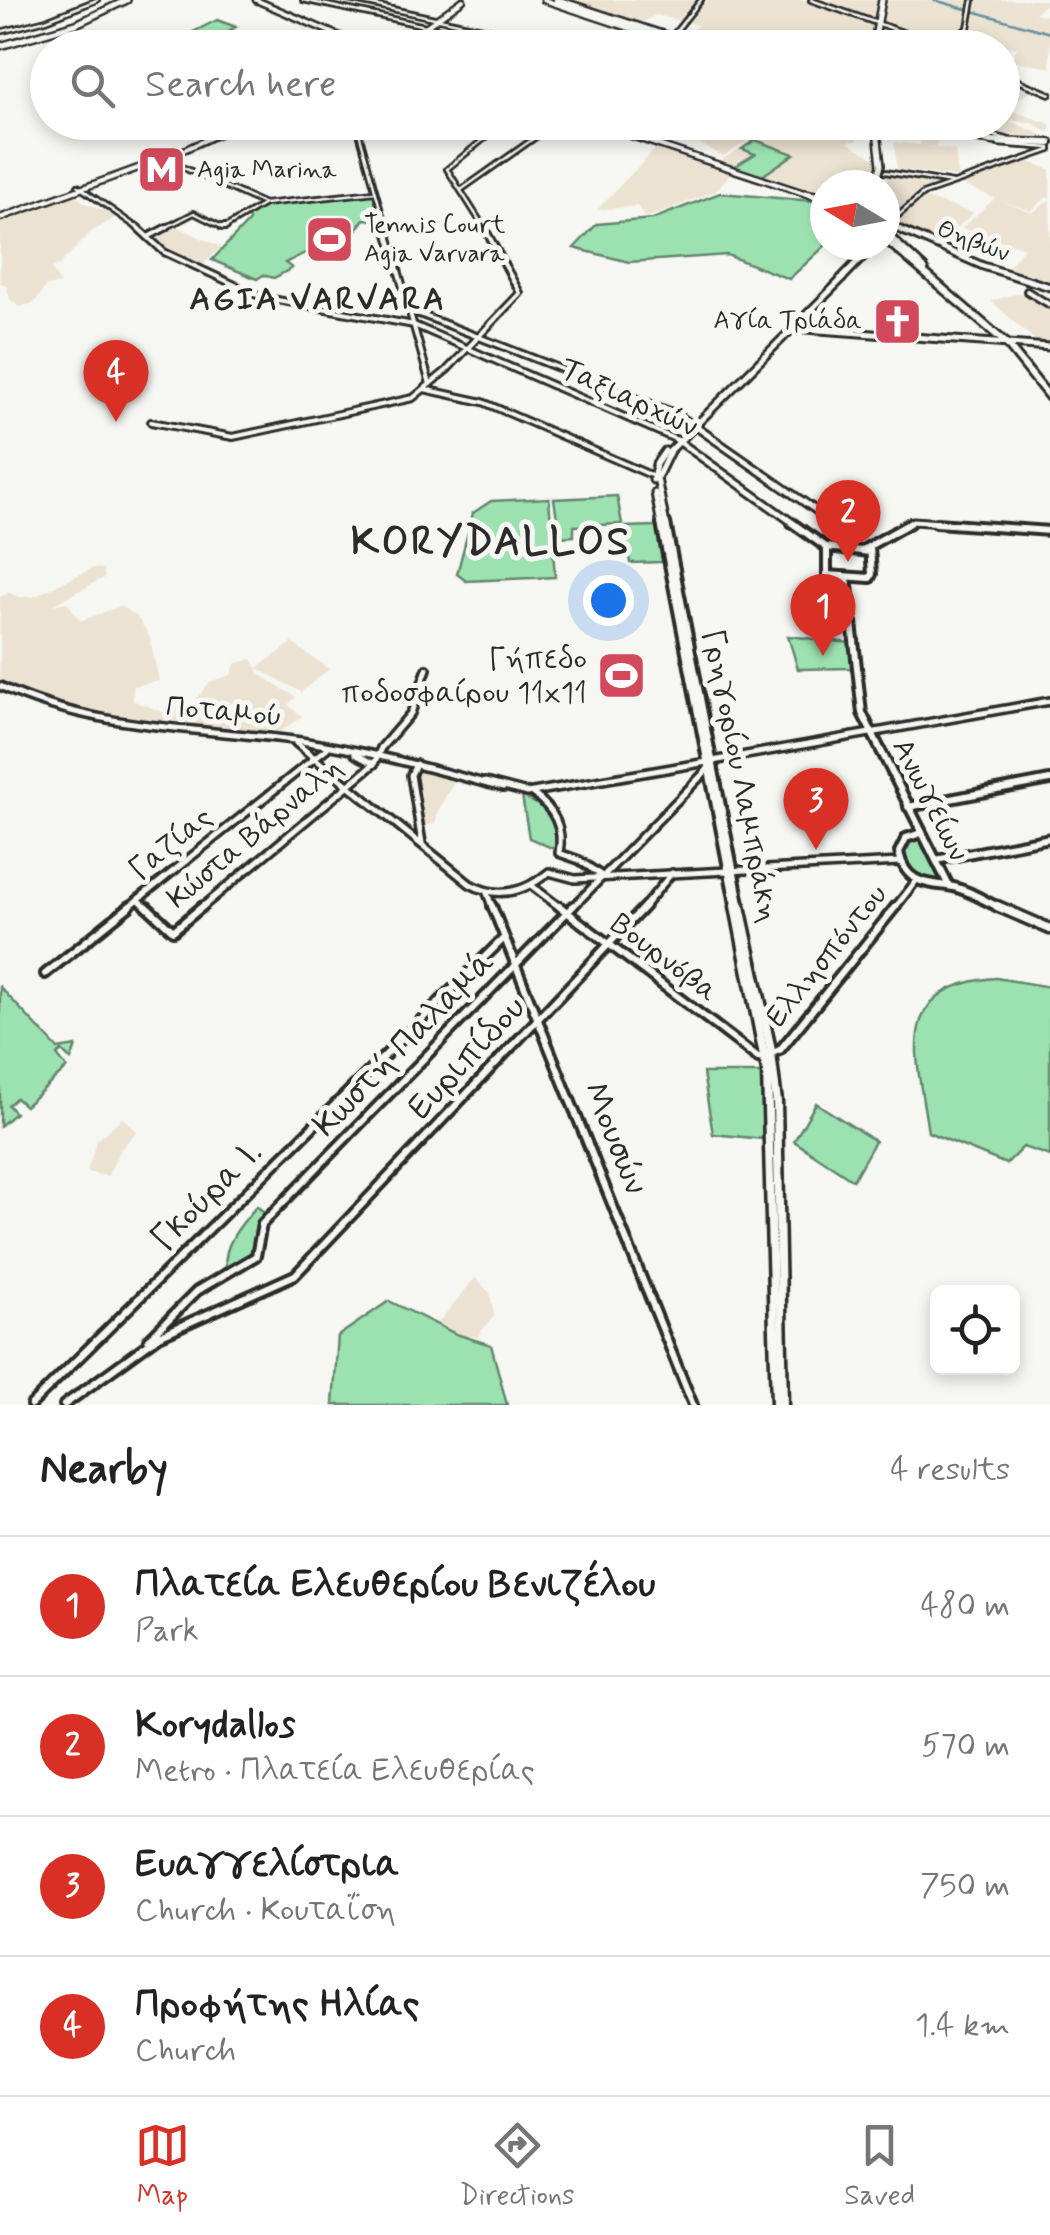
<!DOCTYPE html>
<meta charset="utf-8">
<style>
:root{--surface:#fff;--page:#f6f6f6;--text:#222;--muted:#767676;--line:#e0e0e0;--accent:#d93025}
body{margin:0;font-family:Mynerve,sans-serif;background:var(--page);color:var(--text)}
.controls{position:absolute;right:30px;bottom:30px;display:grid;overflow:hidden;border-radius:15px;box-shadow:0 5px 15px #0003}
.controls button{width:90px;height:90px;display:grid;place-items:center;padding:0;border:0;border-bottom:2px solid var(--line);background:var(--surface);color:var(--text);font:50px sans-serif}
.compass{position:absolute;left:810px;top:170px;width:90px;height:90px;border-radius:50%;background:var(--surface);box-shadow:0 5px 15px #0003;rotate:280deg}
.you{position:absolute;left:608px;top:600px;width:35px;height:35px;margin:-25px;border:8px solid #fff;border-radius:50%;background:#1a73e8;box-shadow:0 0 0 15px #1a73e833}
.badge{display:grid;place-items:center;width:65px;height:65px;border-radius:50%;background:var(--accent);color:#fff;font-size:32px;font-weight:700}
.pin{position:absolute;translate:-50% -82px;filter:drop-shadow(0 2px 5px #0008)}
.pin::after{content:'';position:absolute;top:52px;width:35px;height:30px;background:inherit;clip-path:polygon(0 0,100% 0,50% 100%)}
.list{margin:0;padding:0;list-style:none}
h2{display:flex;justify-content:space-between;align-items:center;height:130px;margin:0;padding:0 40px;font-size:42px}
h2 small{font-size:32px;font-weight:400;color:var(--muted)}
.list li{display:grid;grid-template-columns:65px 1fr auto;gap:30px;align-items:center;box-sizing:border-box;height:140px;padding:0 40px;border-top:2px solid var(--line)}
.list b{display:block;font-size:38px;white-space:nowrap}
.list p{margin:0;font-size:32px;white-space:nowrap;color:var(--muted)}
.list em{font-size:32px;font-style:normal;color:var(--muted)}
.icon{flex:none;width:55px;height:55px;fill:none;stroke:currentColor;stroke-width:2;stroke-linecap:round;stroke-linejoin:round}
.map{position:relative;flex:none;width:1050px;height:1405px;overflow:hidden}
.search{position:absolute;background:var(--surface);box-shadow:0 5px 15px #0003;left:30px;right:30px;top:30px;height:110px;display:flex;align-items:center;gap:25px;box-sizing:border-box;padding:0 35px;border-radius:55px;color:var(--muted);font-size:38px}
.sheet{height:690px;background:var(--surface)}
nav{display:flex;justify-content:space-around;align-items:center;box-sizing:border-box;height:140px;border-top:2px solid var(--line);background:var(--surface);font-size:28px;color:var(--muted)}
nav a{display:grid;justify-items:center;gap:5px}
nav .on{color:var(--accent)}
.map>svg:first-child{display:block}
.built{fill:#ece2d2}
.green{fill:#9ce2b0;stroke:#64866e;stroke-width:2.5}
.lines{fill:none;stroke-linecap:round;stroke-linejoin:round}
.stream{stroke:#62919b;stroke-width:2.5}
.tertiary-far3-casing{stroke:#2b2b2b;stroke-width:8}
.tertiary-far2-casing{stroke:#2b2b2b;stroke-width:10}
.tertiary-far1-casing{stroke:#2b2b2b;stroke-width:12}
.tertiary-casing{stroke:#2b2b2b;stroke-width:14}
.secondary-far3-casing{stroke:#2b2b2b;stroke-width:9}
.secondary-far2-casing{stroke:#2b2b2b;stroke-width:11}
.secondary-far1-casing{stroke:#2b2b2b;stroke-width:14}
.secondary-casing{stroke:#2b2b2b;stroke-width:15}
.primary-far1-casing{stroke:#2b2b2b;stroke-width:10}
.primary-casing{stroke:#2b2b2b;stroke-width:12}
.trunk-casing{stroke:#2b2b2b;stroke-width:10}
.motorway-casing{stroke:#2b2b2b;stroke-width:11}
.tertiary-far3{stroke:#f6f6f2;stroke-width:2.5}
.tertiary-far2{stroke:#f6f6f2;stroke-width:4}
.tertiary-far1{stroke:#f6f6f2;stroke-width:5}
.tertiary{stroke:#f6f6f2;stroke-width:6}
.secondary-far3{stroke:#f6f6f2;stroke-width:4}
.secondary-far2{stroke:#f6f6f2;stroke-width:5}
.secondary-far1{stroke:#f6f6f2;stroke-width:6}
.secondary{stroke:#f6f6f2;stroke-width:8}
.primary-far1{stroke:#f6f6f2;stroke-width:5}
.primary{stroke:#f6f6f2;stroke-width:6}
.trunk{stroke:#f6f6f2;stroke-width:5}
.motorway{stroke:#f6f6f2;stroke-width:6}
.labels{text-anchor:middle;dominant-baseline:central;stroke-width:10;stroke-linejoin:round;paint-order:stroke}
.far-poi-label{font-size:25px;fill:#2b2b2b;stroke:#f6f6f2;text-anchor:start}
.far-street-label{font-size:25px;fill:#2b2b2b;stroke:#f6f6f2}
.street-label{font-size:30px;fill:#2b2b2b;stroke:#f6f6f2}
.poi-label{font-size:30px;fill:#2b2b2b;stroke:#f6f6f2;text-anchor:end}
.far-district-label{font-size:32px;font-weight:bold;letter-spacing:2.5px;fill:#2b2b2b;stroke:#f6f6f2}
.near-street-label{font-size:35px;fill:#2b2b2b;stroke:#f6f6f2}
.district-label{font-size:40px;font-weight:bold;letter-spacing:2.5px;fill:#2b2b2b;stroke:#f6f6f2}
</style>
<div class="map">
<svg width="1050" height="1405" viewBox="0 0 1050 1405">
<rect width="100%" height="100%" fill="#f6f6f2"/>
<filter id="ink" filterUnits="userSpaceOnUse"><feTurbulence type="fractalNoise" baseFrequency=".01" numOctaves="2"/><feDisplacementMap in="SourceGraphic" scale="20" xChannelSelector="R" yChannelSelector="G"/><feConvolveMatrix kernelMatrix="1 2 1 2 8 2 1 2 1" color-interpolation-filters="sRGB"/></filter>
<g filter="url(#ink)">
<g class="built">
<polygon points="566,0 877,0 869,47 713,48 682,37 699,25 656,15 639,24"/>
<polygon points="884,0 932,0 972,12 938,0 1050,0 1050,8 1044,5 1035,13 1050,17 1050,31 1045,31 1050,33 1050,68 1011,60 1017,48 988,42 991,35 967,29 958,38 940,44 946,47 910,47 917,40 899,36 903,30 881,22"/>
<polygon points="1023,84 1035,89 1004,108 1050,124 1050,133 1032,123 1007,120 1050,138 976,132 987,123 1002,122 1003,94"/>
<polygon points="685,123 738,123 760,134 723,156 702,145"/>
<polygon points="752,123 855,123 857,140 847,142 877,160 872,185 825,185 825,197 718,162 764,134 748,124"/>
<polygon points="923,126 940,131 936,146 929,147 955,150 958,177 897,169 894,142 920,145"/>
<polygon points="658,146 732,171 716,191 652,216 644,217 637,206 597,210"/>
<polygon points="1026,161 1050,169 1050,198 1046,198 1031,211 999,200 1032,213 1050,200 1050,286 1004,272 1024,248 962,228 995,198 959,184"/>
<polygon points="887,174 942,183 945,185 916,196 886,222"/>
<polygon points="70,192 85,203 118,216 91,232 60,264 51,268 60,284 46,286 34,303 19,307 10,299 6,285 0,283 0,220"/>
<polygon points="922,197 973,213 937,246 890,224"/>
<polygon points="173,224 199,237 221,247 200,268 166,252 150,237"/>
<polygon points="1023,292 1050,308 1050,344 1038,343 991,301"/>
<polygon points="93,568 103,569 105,577 52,605 67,602 80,621 121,606 137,617 149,635 159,681 133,686 133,701 168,714 173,705 208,710 195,700 210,682 231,675 235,664 252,659 257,668 292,643 329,669 301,692 257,668 259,674 296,697 288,705 302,716 275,736 164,728 97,715 29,697 0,683 0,597 9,593 19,597 33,597"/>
<polygon points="418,768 454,781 438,811 435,824 425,825 414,775"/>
<polygon points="122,1118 137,1131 119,1151 108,1176 87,1172 97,1140"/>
<polygon points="475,1278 490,1293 494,1316 477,1337 456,1334 438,1323"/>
</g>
<g class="green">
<polygon points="217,20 236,27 230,30 251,40 287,33 319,47 208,47 218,43 195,33 183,37"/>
<polygon points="755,140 794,154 762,176 734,167 755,154 742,149"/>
<polygon points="373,193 381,221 364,219 355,231 335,235 329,243 323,242 327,233 309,251 285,263 292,268 274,278 263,275 257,279 212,260 249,221 248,216 265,205"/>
<polygon points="720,193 825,202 826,245 789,279 727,255 629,262 574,248 597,224 653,219"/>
<polygon points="617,496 622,524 574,526 574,536 560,537 554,499"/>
<polygon points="549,498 555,577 466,581 457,574 473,513 491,501"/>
<polygon points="656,526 662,562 630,563 624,527"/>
<polygon points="788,636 851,643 853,668 798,669"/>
<polygon points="522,796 547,810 557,836 556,850 529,838"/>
<polygon points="921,837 945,885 923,883 904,865 905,845"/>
<path d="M996,978L1050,987V1156L1023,1147L1006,1164L928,1132C917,1056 891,987 996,978Z"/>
<polygon points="0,987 58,1049 76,1046 71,1060 62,1051 57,1055 67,1068 25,1106 16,1098 8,1105 15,1113 0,1126"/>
<polygon points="703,1073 763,1073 764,1139 713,1134"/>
<polygon points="816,1103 875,1141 853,1180 794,1141"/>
<path d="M257,1206L265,1214L257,1223L252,1252L226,1267C222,1245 243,1222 257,1206Z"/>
<polygon points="389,1301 456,1334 491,1345 507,1405 333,1405 338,1336"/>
</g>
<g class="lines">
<polyline class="stream" points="934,0 1050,33"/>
<defs>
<g id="tertiary-far3">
<polyline points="303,0 529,48"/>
<polyline points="349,0 577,48"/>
<polyline points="811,0 948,48"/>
<polyline points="0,32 46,20 97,0"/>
<polyline points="673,35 701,0"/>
<polyline points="943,44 968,28 973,0"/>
<polyline points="1002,74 1050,94"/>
<polyline points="198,122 224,133"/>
<polyline points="356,122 386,229"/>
<polyline points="916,122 982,141"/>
<polyline points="941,122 1007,139"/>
<polyline points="998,144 1050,148"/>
<polyline points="162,158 264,204"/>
<polyline points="885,172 952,183"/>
<polyline points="78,186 139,229"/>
<polyline points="461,190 557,122"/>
<polyline points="887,225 923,194 1050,150"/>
<polyline points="163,229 194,213 224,228 264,204 375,192"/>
<polyline points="485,229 447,169 505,122"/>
</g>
<g id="tertiary-far2">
<polyline points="137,227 164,252 261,297 414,325 677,440"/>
<polyline points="222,227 226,227"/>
<polyline points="386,227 430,384"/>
<polyline points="148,237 167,227"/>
<polyline points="1027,291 1050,305"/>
<polyline points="409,310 677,414 692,424"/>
<polyline points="424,389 483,402 655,477"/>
<polyline points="151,422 233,437 413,398 447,370 520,293 484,227"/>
</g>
<g id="tertiary-far1">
<path d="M0,686C96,731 198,727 301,741C369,751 436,770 503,788"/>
<path d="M296,743L470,884C499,900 525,892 549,872L575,879L900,862"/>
<polyline points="355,754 374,764"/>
<polyline points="416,764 411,775 422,843"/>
<polyline points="690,765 1050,701"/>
<polyline points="485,782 527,793 689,765"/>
<path d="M533,794C554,809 564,827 559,853L579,860L602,876"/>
<polyline points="532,886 562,909"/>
<polyline points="487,893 493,909"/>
<polyline points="138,899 149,909"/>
<polyline points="126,909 327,748"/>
<polyline points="200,909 374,764 381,748 411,713 427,669"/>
<polyline points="571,909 707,770"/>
<polyline points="642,909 672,873"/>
<polyline points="894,909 916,881"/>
</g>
<g id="tertiary">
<polyline points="146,906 173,931 203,906"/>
<polyline points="492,906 693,1405"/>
<polyline points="559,906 758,1058 780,1050 896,906"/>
<polyline points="45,974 130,906"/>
<polyline points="148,1340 197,1291 256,1256 262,1224 573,906"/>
<polyline points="31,1405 504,938"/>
<polyline points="64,1405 159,1336 295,1275 645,906"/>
</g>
<g id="secondary-far3">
<polyline points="256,0 367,48"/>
<polyline points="544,0 689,48"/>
<polyline points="396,48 463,0"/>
<polyline points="589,122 825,200"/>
<polyline points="0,218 166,158 245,122"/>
<polyline points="885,223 899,229"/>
</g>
<g id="secondary-far2">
<polyline points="894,227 983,266 1050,287"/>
<polyline points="885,232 925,269"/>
<polyline points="792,328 1050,347"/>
<polyline points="692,424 837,525"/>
<polyline points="677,440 796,525"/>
<polyline points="653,480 656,464 665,451"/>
<polyline points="655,493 661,525"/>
<polyline points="666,525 657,478 670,451 843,278"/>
<polyline points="906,525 913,521 970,525"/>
</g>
<g id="secondary-far1">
<polyline points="661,523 736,909"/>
<polyline points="666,523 741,909"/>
<polyline points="792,523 826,547"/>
<polyline points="833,523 844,530 848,548"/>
<polyline points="936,523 1050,531"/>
<polyline points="870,547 872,574 870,578 827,575 827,547 870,552"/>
<polyline points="864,549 910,523"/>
<polyline points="847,577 862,713 949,886"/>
<polyline points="908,807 1050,780"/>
<path d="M921,833L906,838L899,852C905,882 923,883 948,886C966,888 986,902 1003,909"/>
<polyline points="936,860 1050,838"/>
</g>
<g id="secondary">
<polyline points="735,906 767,1071 776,1405"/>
<polyline points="740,906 770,1045 777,1102 783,1405"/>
<polyline points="997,906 1050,929"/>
</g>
<g id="primary-far1">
<polyline points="873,48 882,0"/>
<polyline points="876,122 881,165 876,185"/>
<polyline points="805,193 825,197"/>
</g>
<g id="primary">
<polyline points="885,239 1006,343 1050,398"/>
<polyline points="841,279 874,245"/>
</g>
<polyline id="trunk" points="0,46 76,24 127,0"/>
<g id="motorway">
<polyline points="557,0 703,48"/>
<polyline points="925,122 991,141 1050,143"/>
</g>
</defs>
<use href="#tertiary-far3" class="tertiary-far3-casing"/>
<use href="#tertiary-far2" class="tertiary-far2-casing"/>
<use href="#tertiary-far1" class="tertiary-far1-casing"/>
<use href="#tertiary" class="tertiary-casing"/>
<use href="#secondary-far3" class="secondary-far3-casing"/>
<use href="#secondary-far2" class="secondary-far2-casing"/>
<use href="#secondary-far1" class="secondary-far1-casing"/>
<use href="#secondary" class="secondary-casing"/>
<use href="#primary-far1" class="primary-far1-casing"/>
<use href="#primary" class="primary-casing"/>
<use href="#trunk" class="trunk-casing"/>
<use href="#motorway" class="motorway-casing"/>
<use href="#tertiary-far3" class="tertiary-far3"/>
<use href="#tertiary-far2" class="tertiary-far2"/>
<use href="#tertiary-far1" class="tertiary-far1"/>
<use href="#tertiary" class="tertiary"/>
<use href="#secondary-far3" class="secondary-far3"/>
<use href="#secondary-far2" class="secondary-far2"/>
<use href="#secondary-far1" class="secondary-far1"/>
<use href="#secondary" class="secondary"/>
<use href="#primary-far1" class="primary-far1"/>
<use href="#primary" class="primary"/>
<use href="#trunk" class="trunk"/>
<use href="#motorway" class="motorway"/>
</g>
</g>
<defs>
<symbol id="metro-square" viewBox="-11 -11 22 22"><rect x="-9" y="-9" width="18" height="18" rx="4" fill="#d1495b" stroke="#f6f6f2"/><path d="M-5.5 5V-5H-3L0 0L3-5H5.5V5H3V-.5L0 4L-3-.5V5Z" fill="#fff"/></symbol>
<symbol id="stadium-square" viewBox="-11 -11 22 22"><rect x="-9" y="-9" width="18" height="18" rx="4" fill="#d1495b" stroke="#f6f6f2"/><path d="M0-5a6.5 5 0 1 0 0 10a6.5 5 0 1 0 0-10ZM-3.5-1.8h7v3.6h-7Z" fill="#fff"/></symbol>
<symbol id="church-square" viewBox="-11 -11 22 22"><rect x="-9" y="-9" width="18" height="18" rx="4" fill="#d1495b" stroke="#f6f6f2"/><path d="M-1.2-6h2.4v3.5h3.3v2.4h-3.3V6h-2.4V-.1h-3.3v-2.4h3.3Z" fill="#fff"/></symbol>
</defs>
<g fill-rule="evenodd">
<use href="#metro-square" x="134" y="142" width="55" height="55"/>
<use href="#stadium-square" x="302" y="212" width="55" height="55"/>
<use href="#church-square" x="870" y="294" width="55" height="55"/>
<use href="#stadium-square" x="594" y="648" width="55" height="55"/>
</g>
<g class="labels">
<g class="far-poi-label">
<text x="197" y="170">Agia Marina</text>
<text x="364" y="225">Tennis Court<tspan x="364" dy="29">Agia Varvara</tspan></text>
<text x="862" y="321" text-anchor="end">Αγία Τριάδα</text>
</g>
<g class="far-street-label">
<text transform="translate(973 242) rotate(21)">Θηβών</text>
</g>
<g class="street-label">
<text transform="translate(629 398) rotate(25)">Ταξιαρχών</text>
<text transform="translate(224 712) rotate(5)">Ποταμού</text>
<text transform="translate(740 776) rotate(79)">Γρηγορίου Λαμπράκη</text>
<text transform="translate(930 800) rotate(63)">Ανωγείων</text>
<text transform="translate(255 833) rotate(-40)">Κώστα Βάρναλη</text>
<text transform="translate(171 844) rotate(-39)">Γαζίας</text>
<text transform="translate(827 956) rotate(-51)">Ελλησπόντου</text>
<text transform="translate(664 958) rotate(37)">Βουρνόβα</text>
</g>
<g class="poi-label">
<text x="587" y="659">Γήπεδο<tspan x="587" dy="34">ποδοσφαίρου 11x11</tspan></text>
</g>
<g class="far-district-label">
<text x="318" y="300">AGIA VARVARA</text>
</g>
<g class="near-street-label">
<text transform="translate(404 1044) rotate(-46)">Κωστή Παλαμά</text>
<text transform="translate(467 1058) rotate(-47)">Ευριπίδου</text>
<text transform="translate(615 1138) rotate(68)">Μουσών</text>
<text transform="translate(207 1196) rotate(-45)">Γκούρα Ι.</text>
</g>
<g class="district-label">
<text x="491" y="543">KORYDALLOS</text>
</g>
</g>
</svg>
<div class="controls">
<button><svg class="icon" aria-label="locate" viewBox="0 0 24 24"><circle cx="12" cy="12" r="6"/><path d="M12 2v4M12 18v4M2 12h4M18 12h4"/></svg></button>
</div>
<svg class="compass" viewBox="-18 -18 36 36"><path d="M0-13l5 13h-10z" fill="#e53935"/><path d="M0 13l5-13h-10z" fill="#767676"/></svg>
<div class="you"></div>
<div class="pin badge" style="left:823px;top:656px">1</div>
<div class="pin badge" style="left:848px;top:562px">2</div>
<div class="pin badge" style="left:816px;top:850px">3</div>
<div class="pin badge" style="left:116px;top:422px">4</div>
<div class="search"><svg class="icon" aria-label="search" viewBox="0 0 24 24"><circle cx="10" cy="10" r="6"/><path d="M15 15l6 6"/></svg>Search here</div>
</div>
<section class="sheet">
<h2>Nearby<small>4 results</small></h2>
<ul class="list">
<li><span class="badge">1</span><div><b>Πλατεία Ελευθερίου Βενιζέλου</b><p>Park</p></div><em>480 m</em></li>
<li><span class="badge">2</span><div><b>Korydallos</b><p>Metro · Πλατεία Ελευθερίας</p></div><em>570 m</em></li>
<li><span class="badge">3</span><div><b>Ευαγγελίστρια</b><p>Church · Κουταΐση</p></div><em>750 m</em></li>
<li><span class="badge">4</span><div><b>Προφήτης Ηλίας</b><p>Church</p></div><em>1.4 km</em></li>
</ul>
</section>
<nav>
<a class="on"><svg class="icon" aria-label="map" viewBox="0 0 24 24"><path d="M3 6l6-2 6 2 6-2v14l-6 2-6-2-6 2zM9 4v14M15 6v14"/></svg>Map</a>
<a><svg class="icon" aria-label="directions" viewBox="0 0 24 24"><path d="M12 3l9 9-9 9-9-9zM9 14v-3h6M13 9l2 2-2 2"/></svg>Directions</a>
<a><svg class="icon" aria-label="saved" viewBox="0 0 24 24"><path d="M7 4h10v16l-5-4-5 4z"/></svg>Saved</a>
</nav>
